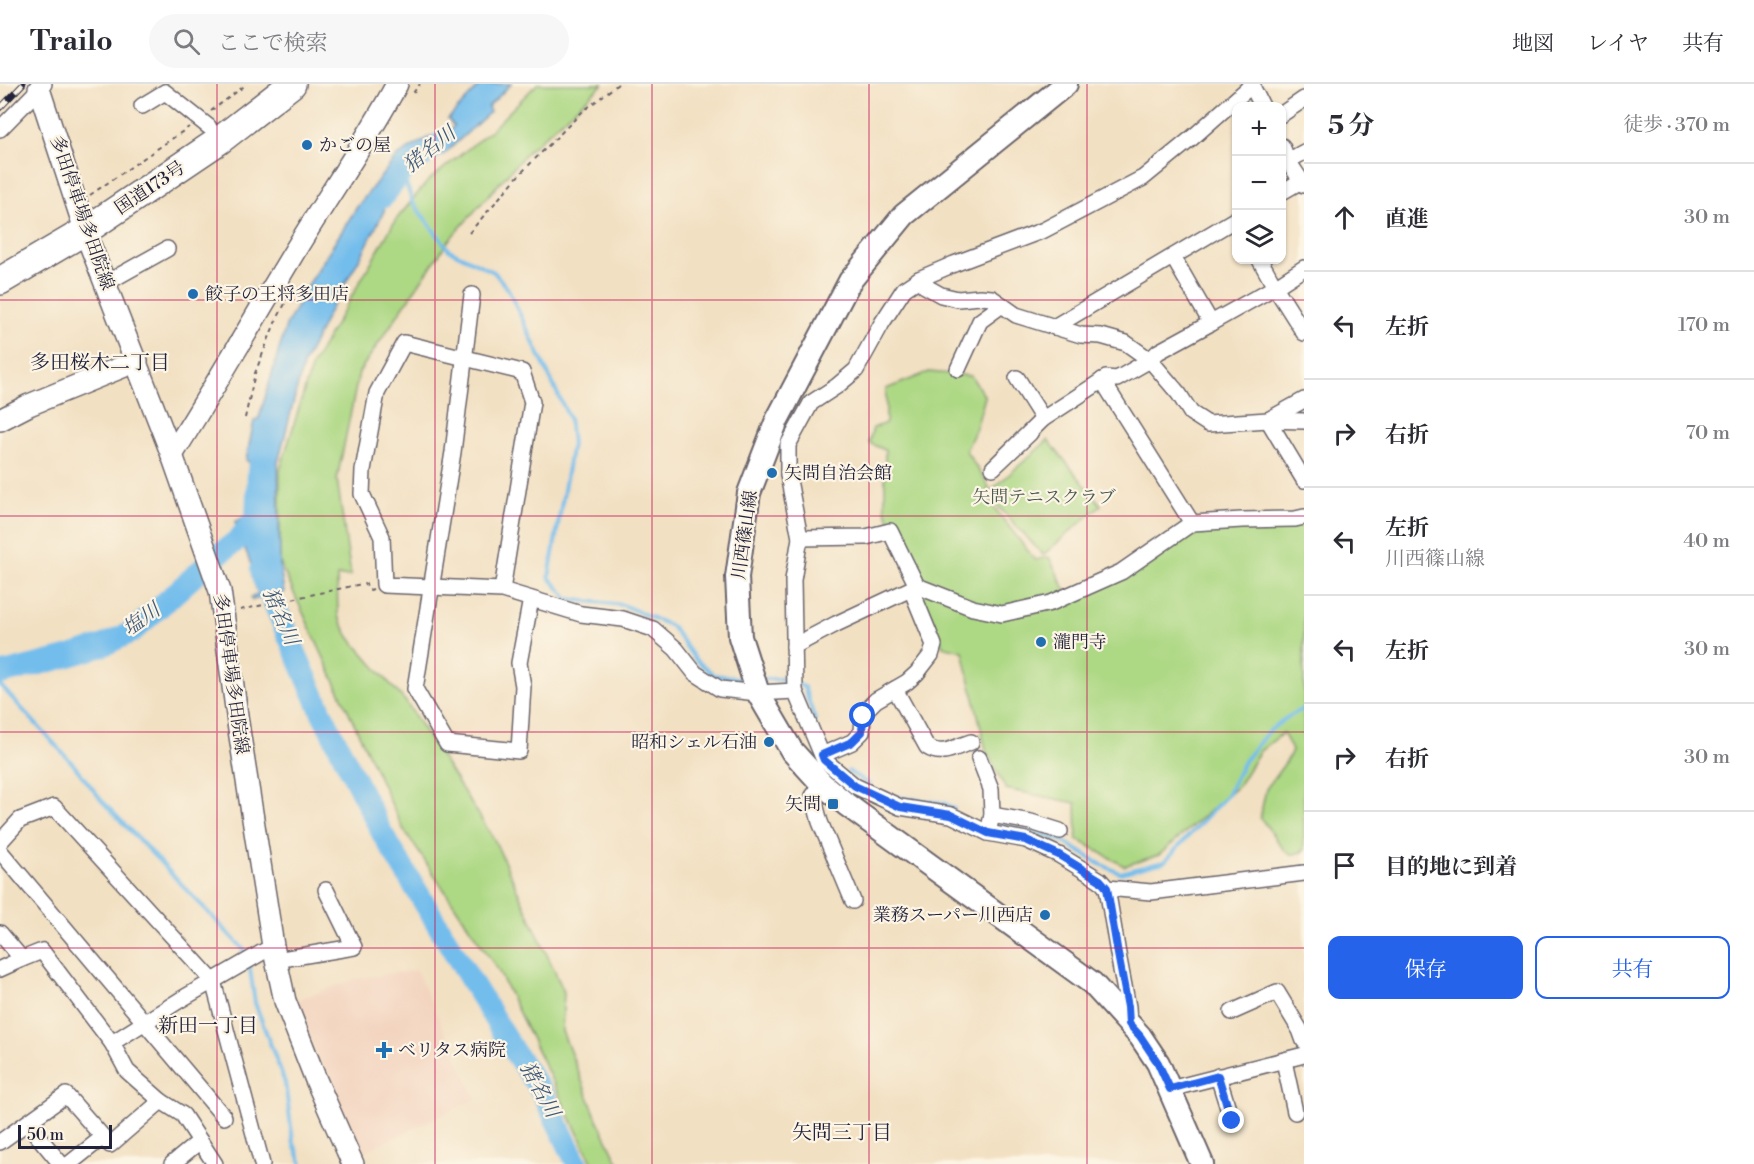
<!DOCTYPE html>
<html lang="ja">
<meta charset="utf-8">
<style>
:root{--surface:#fff;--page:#f7f7f7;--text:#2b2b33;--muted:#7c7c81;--line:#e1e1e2;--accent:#2563eb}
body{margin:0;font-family:"Libre Bodoni","Noto Serif JP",serif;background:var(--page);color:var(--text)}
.controls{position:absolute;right:18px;top:18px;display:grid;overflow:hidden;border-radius:12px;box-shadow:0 2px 4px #0004}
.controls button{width:54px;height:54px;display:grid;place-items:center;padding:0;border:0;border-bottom:2px solid var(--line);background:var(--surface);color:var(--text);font:30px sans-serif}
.scale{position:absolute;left:18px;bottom:15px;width:94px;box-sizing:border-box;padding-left:6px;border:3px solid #22223b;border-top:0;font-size:16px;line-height:21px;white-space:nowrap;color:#22223b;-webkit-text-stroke:4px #fcf5e5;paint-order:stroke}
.stop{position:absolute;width:18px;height:18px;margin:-14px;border:4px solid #2563eb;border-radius:50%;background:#fff}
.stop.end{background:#2563eb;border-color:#fff;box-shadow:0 2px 6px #0008}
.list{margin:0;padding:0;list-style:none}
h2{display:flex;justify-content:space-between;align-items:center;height:78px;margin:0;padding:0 24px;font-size:26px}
h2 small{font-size:20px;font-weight:400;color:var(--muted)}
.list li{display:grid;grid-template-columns:39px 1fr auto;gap:18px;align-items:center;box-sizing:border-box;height:108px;padding:0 24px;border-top:2px solid var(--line)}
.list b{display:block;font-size:22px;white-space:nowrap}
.list p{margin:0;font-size:20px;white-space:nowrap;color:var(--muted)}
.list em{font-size:20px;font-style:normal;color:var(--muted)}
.actions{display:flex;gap:12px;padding:18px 24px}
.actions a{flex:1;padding:14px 0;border:2px solid var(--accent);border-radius:12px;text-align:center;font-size:21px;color:var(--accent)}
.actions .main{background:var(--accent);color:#fff}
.icon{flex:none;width:33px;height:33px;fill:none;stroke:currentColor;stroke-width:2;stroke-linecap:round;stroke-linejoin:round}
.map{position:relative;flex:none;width:1304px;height:1080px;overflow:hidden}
header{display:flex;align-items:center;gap:36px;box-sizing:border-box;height:84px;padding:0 30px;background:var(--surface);border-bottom:2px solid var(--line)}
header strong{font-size:28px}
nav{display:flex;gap:33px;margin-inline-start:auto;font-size:21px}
.search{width:420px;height:54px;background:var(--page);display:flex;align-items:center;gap:15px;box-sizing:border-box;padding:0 21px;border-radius:33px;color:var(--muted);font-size:22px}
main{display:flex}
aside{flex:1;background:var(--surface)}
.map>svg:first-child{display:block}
.built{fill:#f3d4bf}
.green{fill:#add884;stroke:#687d60;stroke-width:1.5}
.water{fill:#73bdec;stroke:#4a7094;stroke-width:1.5}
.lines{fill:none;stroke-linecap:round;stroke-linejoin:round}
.stream{stroke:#73bdec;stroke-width:4}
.river{stroke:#73bdec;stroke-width:22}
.street-casing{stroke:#6b646a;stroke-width:18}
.secondary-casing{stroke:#6b646a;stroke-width:24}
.primary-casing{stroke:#6b646a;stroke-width:26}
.highway-casing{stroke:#6b646a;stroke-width:30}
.path{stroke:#6b646a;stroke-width:2;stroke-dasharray:4.5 4.5;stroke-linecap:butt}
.street{stroke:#fff;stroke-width:15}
.secondary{stroke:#fff;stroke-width:21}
.primary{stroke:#fff;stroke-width:22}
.highway{stroke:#fff;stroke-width:27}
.rail-casing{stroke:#22223b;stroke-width:6}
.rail{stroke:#fcf5e5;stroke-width:4;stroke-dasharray:11;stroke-linecap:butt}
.route{stroke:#2563eb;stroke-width:8}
.grid{fill:none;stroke:#c2185b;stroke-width:1.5;stroke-opacity:0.55}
.poi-dot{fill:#1f6fb2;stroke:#fcf5e5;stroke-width:2}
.labels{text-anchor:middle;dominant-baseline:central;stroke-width:4.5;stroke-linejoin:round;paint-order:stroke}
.poi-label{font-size:18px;fill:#22223b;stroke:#fcf5e5;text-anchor:start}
.street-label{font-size:18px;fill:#22223b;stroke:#fcf5e5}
.park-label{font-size:18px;fill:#4c5951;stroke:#fcf5e5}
.water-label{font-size:20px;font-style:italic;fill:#3e5879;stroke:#fcf5e5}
.neighbourhood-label{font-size:20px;fill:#22223b;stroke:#fcf5e5}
</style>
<header>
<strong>Trailo</strong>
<div class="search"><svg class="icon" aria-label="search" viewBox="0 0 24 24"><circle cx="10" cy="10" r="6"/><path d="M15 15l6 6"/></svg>ここで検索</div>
<nav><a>地図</a><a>レイヤ</a><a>共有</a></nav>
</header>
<main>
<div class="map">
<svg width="1304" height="1080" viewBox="0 0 1304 1080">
<rect width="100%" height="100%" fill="#fcf5e5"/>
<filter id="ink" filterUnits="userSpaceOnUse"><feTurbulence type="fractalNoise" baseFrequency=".0167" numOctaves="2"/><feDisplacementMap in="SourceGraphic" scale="12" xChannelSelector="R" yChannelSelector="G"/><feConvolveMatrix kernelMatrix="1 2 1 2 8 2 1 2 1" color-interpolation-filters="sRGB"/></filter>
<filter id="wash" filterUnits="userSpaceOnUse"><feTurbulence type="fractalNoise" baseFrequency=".008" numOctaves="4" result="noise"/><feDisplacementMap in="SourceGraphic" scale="24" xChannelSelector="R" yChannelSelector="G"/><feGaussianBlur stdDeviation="1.35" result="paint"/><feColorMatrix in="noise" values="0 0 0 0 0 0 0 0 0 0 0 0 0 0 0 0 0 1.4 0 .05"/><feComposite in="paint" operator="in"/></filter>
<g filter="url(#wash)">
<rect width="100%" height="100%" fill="#f2e0c2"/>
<polygon class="built" points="416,886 476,1015 359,1070 294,917 356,895"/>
<g class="green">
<polygon points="537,0 603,0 528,67 449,156 359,288 337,395 351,492 337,492 338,532 349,553 406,618 494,755 564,908 562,947 597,1035 619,1080 593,1080 498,886 402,743 280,479 280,386 312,281 395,137 428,97 490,47"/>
<polygon points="929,288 971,292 985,313 976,344 966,367 989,403 985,412 1035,476 1049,473 1066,507 1097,504 1193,441 1304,435 1304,767 1291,771 1284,766 1260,733 1266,705 1288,675 1292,666 1283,649 1259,668 1239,701 1159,771 1124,782 1077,755 1076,719 1006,705 986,666 963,567 943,562 885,425 885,366 869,359 873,344 886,339 886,305"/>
<polygon points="1048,356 1101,421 1043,471 987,410"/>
</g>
<path class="water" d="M481,0H511L488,23L490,28L444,70L426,76L407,78L386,116L384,127L364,167L332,222L303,281L278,378L280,483L284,509L252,516L251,513L258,510L252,493L255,491L235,438C250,431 252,423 256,407L261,406L260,398L255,394V385L249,383L250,379L246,376L254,337L259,334L286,242L310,198L357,123L397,72L431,52L438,58L454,42L448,35Z"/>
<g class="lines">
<g class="stream">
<polyline points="402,88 413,119 449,166 494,188 508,205 569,334 572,360 549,493 568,515 623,521 671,542 695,575 714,591 744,595"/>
<polyline points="761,595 786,595 792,598"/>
<polyline points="0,601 73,680 104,719 244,866 247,872"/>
<polyline points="799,601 804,603 815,636"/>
<polyline points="848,687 869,700"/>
<polyline points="895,713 944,719 954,725"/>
<polyline points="1000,740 1061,756 1100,780 1120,789 1164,778 1227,711 1244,677 1268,648 1283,636 1304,624"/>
<polyline points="249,879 255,919 285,999 293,1057 302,1080"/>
</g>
<g class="river">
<polyline points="383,113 402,88 439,60"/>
<polyline points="256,436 258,387 266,366"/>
<polyline points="261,484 262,492 322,629 382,749 513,966 543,1010 577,1080"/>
<polyline points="0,590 63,574 102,562 132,548 214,474 239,455 255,434"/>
</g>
</g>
</g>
<g filter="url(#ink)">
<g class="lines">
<defs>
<g id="street">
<polyline points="1253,0 1192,54 1143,94 1044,146 954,180 919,195 904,205 882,239 856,286 837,302 811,319 788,361 788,391 800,454 793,496 795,607 824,676 855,702 900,723 951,731 988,749 1026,756 1059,771 1100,796 1107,804 1151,808 1304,789"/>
<polyline points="1252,2 1262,22"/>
<polyline points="142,22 165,8 209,43"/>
<polyline points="1282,30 1304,15"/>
<polyline points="0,45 44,0"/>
<polyline points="1282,62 1288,77 1304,101"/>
<polyline points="1288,77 1304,68"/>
<polyline points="1282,108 1301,97"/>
<polyline points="1173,173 1211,239 1275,203 1260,176"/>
<polyline points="1304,184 1275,203 1304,249"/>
<polyline points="919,195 925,202 941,211 958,215 980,213 992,214 1016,231 1081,251 1101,252 1126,259 1150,276 1158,268 1211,239"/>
<polyline points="106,199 167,165"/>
<polyline points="472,211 453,368 415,605 447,660 519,667 523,602 519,579 531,515"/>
<polyline points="1054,243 1236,135"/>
<polyline points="958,285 980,237 1002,221"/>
<polyline points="1017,294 1043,335"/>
<polyline points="1102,296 1192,439"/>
<polyline points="1304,316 1268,336 1304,396"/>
<polyline points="1030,349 993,384 1043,335 1106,294 1117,295 1150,276 1179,310 1191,329 1208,340 1268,336 1304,337"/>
<polyline points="800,454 866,453 890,447 917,502 973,524 1002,530 1051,519 1121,488 1192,439 1242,436 1295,435 1304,433"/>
<polyline points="502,506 532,318 522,288 404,259 377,309 363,386 362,410 382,453 384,501 502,506 581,530 623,535 653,545 676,565 695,589 720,605 758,609 795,607"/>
<polyline points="794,562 836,540 917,502"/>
<path d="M895,605L927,663C942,673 955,663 971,658"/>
<polyline points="822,671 852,658 862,648 863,632 867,625 876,616 907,598 917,589 931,571 934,561 911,505"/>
<polyline points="979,674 991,705 992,731 988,749"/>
<polyline points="822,700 813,712 820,738 853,817"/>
<polyline points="992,731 1031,738 1060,747"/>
<polyline points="0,758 20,736 54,723 213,897 262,1080"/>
<polyline points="0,767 224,1033"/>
<polyline points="1107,804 1118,870 1128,923 1129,940"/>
<polyline points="0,849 22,875 42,867 112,959 127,987 161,1017 183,1031 215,1080"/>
<polyline points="276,876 354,863 326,806"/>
<polyline points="0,885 22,875"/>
<polyline points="1232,928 1277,908 1300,946 1304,957"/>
<polyline points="112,959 180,916 273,862"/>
<polyline points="1284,977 1295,1028"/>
<polyline points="1218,992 1232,1037"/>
<polyline points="1170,1005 1304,971"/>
<polyline points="27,1039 61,1080"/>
<polyline points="0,1058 66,1011 110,1061 161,1017"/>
<polyline points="69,1080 103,1053"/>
<polyline points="172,1080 200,1057"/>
</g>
<g id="secondary">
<polyline points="39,5 89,158 172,371 220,507 239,646 273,862 285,917 316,996 353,1080"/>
<polyline points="0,336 29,321 137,277"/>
<path d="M172,371C213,306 251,240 290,175C325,116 365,60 397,0"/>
</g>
<polyline id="primary" points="1066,0 904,131 850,197 777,336 749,409 737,493 740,553 758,609 792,667 822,700 847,721 1092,899 1140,952 1158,979 1202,1080"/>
<polyline id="highway" points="0,197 85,147 220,56 292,0"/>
</defs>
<use href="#street" class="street-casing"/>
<use href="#secondary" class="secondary-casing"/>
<use href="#primary" class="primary-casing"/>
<use href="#highway" class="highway-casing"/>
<g class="path">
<polyline points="413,9 420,0"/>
<polyline points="211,27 247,0"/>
<polyline points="378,68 385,57"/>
<polyline points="90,111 189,43"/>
<polyline points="469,149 519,91 582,28 618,0"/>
<polyline points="245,334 255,289 275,239 290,210"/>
<polyline points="240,526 357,501 366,500 370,506 373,505"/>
</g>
<use href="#street" class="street"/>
<use href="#secondary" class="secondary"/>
<use href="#primary" class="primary"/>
<use href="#highway" class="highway"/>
<defs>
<polyline id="rail" points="0,24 23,0"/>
</defs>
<use href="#rail" class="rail-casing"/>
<use href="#rail" class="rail"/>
</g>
</g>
<g class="lines" filter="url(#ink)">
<polyline class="route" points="863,632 862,648 852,658 822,671 824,676 855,702 900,723 951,731 988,749 1026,756 1059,771 1100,796 1107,804 1118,870 1128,923 1129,940 1140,952 1158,979 1170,1005 1218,992 1232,1037"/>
</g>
<path class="grid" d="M217,0V1080M435,0V1080M652,0V1080M869,0V1080M1087,0V1080M0,216H1304M0,432H1304M0,648H1304M0,864H1304"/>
<g class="poi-dot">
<circle cx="307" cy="61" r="6"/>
<circle cx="193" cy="210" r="6"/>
<circle cx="772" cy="389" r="6"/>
<circle cx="1041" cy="558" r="6"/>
<circle cx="769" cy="658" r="6"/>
<rect x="827" y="714" width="12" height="12" rx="3"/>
<circle cx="1045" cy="831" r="6"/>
<path d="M381 957h6v6h6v6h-6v6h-6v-6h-6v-6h6z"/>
</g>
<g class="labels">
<g class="poi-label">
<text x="319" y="61">かごの屋</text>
<text x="205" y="210">餃子の王将多田店</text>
<text x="784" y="389">矢問自治会館</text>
<text x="1053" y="558">瀧門寺</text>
<text x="757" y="658" text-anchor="end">昭和シェル石油</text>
<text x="821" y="720" text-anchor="end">矢問</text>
<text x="1033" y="831" text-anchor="end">業務スーパー川西店</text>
<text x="398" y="966">ベリタス病院</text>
</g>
<g class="street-label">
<text transform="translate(150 104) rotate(-34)">国道173号</text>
<text transform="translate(82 129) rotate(71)">多田停車場多田院線</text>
<text transform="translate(745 451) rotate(-82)">川西篠山線</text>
<text transform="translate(231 590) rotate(82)">多田停車場多田院線</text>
</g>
<g class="park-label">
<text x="1044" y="413">矢問テニスクラブ</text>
</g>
<g class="water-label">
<text transform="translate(430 66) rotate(-39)">猪名川</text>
<text transform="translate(280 533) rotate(66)">猪名川</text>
<text transform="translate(142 536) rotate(-36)">塩川</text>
<text transform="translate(539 1006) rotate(61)">猪名川</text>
</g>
<g class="neighbourhood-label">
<text x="100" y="279">多田桜木二丁目</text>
<text x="208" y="942">新田一丁目</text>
<text x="842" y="1049">矢問三丁目</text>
</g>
</g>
</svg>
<div class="controls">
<button>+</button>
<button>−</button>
<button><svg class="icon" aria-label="layers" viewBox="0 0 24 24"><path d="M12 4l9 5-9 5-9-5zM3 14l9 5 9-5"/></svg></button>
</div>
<div class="scale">50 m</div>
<div class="stop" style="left:863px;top:632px"></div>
<div class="stop end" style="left:1232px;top:1037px"></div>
</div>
<aside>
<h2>5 分<small>徒歩 · 370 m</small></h2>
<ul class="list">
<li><svg class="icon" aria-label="ahead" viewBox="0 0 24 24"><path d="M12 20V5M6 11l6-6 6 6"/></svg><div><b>直進</b></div><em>30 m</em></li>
<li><svg class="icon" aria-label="left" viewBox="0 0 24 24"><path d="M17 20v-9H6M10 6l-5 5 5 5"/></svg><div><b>左折</b></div><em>170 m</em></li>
<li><svg class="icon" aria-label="right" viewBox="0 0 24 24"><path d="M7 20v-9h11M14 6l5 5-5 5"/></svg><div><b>右折</b></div><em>70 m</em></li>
<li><svg class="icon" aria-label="left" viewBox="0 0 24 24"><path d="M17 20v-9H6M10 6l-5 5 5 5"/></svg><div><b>左折</b><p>川西篠山線</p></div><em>40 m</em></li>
<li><svg class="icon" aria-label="left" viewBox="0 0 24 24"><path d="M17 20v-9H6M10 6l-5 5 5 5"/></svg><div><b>左折</b></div><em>30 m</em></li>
<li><svg class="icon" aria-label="right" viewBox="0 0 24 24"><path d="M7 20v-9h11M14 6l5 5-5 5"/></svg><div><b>右折</b></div><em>30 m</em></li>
<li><svg class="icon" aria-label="arrive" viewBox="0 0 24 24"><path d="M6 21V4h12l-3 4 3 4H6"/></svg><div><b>目的地に到着</b></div></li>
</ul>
<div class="actions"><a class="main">保存</a><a>共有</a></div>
</aside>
</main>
